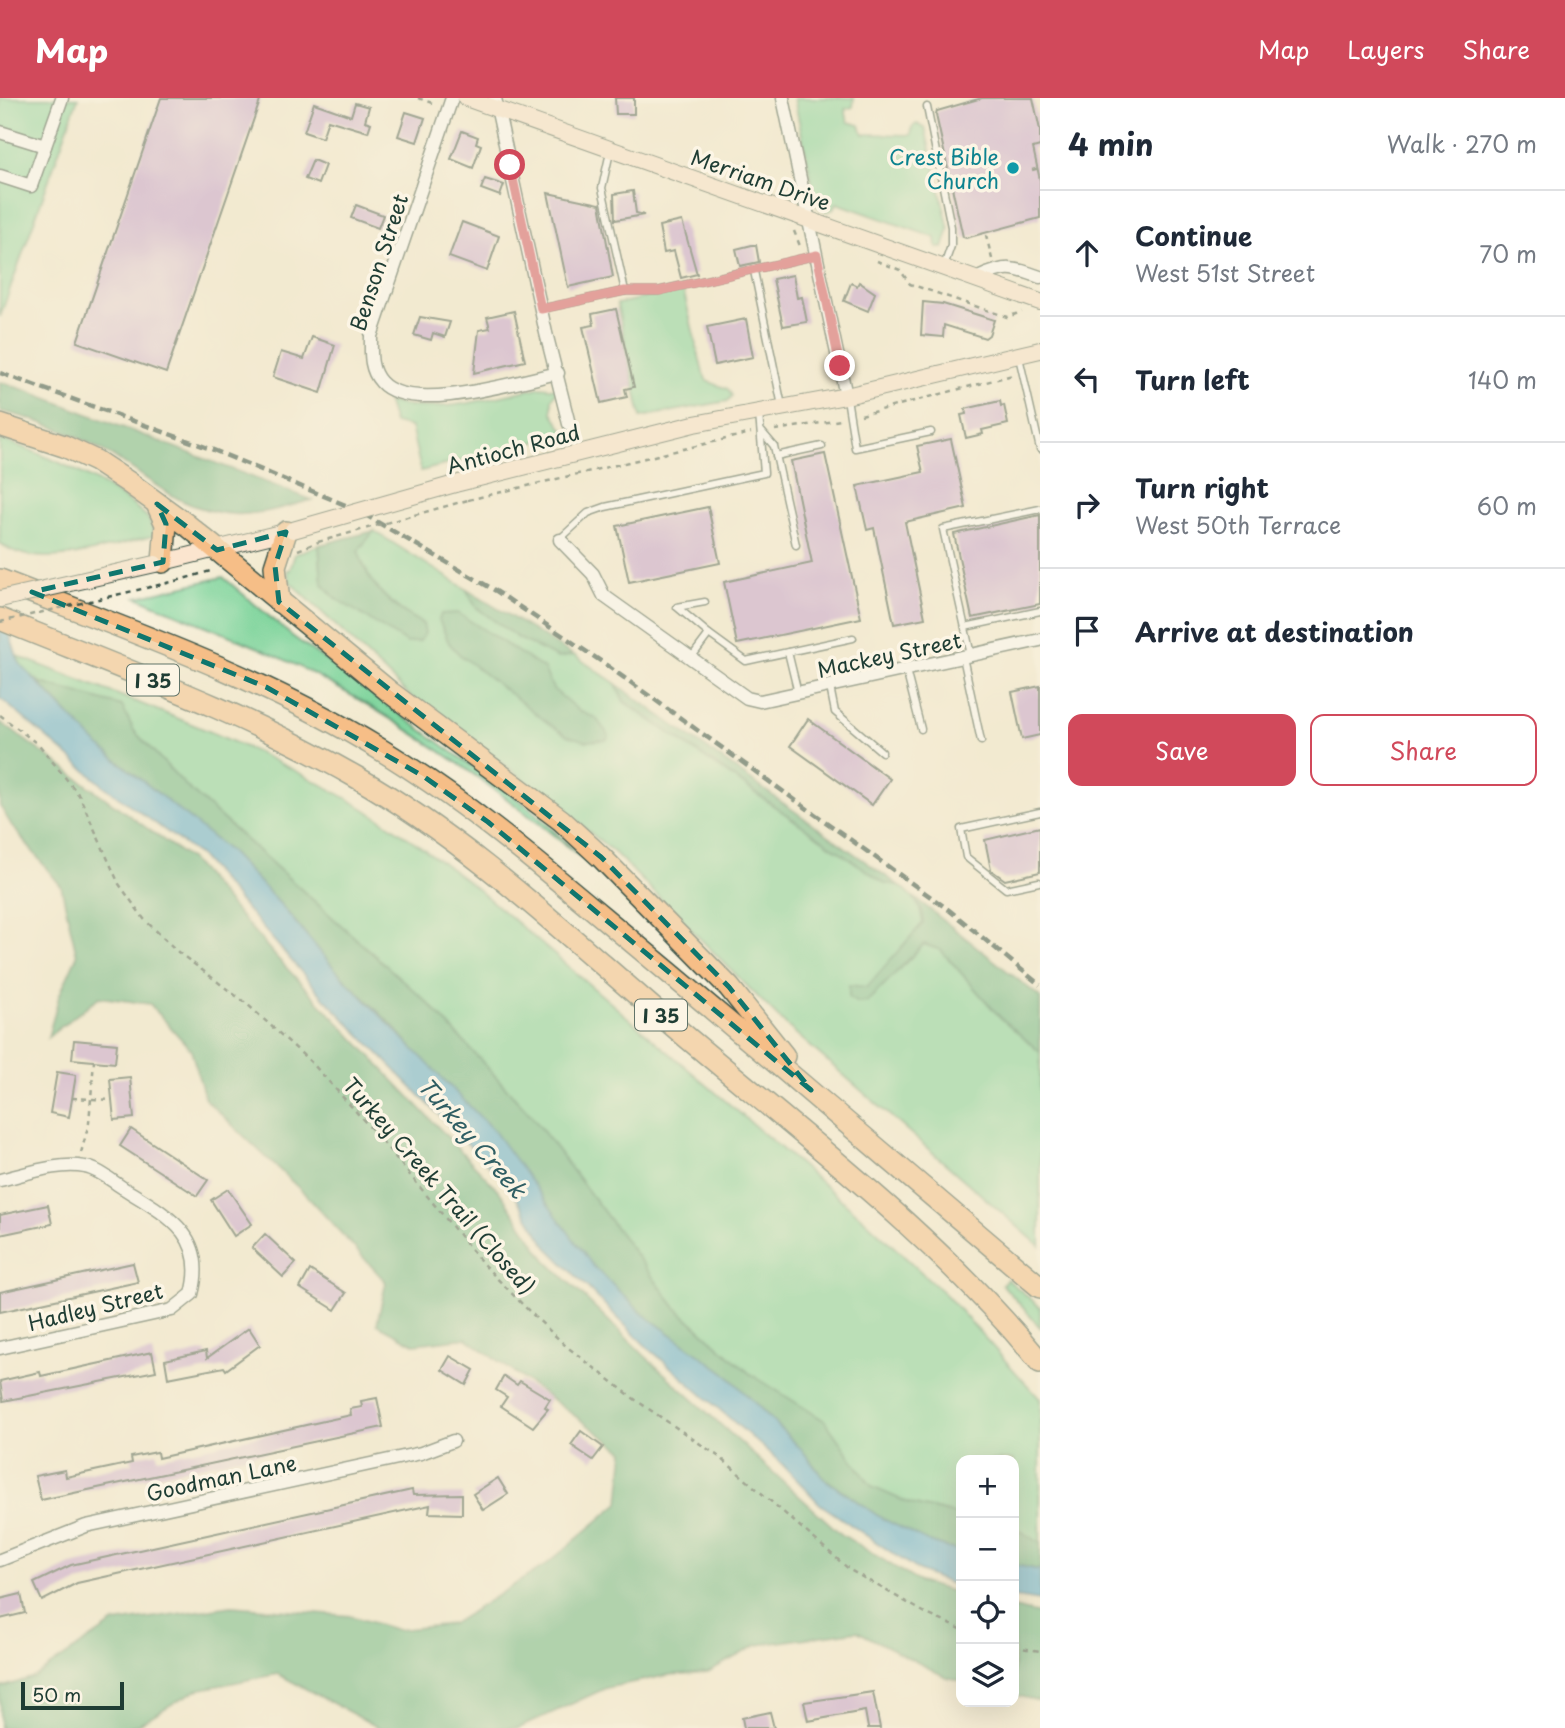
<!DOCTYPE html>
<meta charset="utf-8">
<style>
:root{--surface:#fff;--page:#f6f6f7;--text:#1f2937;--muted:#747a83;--line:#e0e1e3;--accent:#d1495b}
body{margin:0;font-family:"Playpen Sans",sans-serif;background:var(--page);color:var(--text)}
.controls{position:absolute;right:21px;bottom:21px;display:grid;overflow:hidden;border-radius:14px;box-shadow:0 7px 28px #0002}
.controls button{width:63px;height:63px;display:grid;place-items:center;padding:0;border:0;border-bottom:2px solid var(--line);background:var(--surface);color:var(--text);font:35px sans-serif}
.scale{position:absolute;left:21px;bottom:18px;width:103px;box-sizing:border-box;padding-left:7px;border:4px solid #1f3d34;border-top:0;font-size:19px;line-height:24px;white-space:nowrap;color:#1f3d34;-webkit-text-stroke:5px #fcf5e5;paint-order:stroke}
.stop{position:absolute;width:21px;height:21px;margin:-16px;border:5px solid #d1495b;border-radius:50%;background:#fff}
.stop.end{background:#d1495b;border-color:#fff;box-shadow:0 2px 7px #0008}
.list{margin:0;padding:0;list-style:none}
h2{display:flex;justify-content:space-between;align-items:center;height:91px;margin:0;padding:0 28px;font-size:30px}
h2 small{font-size:23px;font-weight:400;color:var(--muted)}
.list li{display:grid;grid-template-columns:46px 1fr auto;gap:21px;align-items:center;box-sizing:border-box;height:126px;padding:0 28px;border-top:2px solid var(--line)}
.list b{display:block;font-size:26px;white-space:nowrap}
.list p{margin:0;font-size:23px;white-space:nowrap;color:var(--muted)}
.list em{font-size:23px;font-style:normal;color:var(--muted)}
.actions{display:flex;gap:14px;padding:21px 28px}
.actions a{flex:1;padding:16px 0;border:2px solid var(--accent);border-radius:14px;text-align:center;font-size:24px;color:var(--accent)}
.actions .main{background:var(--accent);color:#fff}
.icon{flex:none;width:38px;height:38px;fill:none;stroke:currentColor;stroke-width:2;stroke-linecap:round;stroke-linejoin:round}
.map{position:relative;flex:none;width:1040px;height:1630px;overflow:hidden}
header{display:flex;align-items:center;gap:42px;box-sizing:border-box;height:98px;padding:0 35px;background:var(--accent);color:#fff}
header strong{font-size:33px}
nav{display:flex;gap:38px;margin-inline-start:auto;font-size:24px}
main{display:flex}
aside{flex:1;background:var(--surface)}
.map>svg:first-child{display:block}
.green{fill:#79d39a;stroke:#4c8867;stroke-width:2}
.forest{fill:#62b582;stroke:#40795b;stroke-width:2}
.water{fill:#54abd1;stroke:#3a7482;stroke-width:2}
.building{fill:#c19bd1}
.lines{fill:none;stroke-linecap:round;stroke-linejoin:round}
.lane-casing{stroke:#3f574b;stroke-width:9}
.street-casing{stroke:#3f574b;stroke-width:15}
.secondary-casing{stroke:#3f574b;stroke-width:18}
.highway-casing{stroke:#3f574b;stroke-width:24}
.path{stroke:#3f574b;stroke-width:2.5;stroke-dasharray:5 5;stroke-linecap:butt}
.lane{stroke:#fff;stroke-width:6}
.street{stroke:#fff;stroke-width:12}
.secondary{stroke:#fbe5cf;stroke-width:16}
.highway{stroke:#f6be87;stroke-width:21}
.rail{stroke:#1f3d34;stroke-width:4.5;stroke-dasharray:10 5;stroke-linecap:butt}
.secondary-bridge-casing{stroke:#3f574b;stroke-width:18;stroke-linecap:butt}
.path-bridge{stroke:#3f574b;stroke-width:2.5;stroke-dasharray:5 5;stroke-linecap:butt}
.secondary-bridge{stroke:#fbe5cf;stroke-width:16}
.route{stroke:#d1495b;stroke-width:9}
.marked{fill:none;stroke:#0f766e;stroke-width:5;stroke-dasharray:14 9;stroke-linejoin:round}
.culture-dot{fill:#0f9aa8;stroke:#fcf5e5;stroke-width:2.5}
.labels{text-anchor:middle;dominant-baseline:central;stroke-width:7;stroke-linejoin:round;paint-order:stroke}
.shield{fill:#fcf5e5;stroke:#617469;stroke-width:2}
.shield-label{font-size:19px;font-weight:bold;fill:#1f3d34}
.culture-label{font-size:21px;fill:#0d838f;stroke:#fcf5e5;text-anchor:end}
.street-label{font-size:21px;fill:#1f3d34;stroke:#fcf5e5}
.water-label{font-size:23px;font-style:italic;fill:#2f5e63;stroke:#fcf5e5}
</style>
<header>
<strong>Map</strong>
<nav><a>Map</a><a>Layers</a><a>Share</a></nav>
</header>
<main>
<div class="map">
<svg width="1040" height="1630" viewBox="0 0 1040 1630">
<rect width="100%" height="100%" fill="#fcf5e5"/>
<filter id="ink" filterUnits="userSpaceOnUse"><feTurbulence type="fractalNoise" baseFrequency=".0143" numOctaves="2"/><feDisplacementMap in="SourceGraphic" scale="14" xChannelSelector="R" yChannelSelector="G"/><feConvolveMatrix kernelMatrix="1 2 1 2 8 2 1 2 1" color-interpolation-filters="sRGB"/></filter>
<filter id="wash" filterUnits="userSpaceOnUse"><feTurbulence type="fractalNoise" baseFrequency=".00686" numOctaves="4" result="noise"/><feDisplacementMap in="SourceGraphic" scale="28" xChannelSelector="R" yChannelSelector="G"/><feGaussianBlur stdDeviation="1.57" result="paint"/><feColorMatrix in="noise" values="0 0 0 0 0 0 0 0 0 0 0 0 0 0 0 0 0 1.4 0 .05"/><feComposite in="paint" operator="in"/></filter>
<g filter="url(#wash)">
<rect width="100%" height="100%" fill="#f2ead0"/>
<g class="green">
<polygon points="0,0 78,0 0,219"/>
<polygon points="794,0 854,0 853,9 845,11 848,24 860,27 863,36 911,37 912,29 917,26 925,30 949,131 943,150 937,149 936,140 837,105 834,111 827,114 817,108"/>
<polygon points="683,191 703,275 707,283 728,291 732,298 728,303 641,319 617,206"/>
<path d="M541,289L558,291L552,301V314L566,336L421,373L411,329L394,325L387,303C436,319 492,299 541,289Z"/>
<path d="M0,341C46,357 109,384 146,418C151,422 152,431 154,438C110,447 39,476 0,445Z"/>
<path d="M374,433L466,491L476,509L518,540L558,560L574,557L616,586L624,604L885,785C908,786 920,804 923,825L867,889V904L923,846L941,852L1000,919L1040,954V1148L786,927L616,756L540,693L409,597L290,484L287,472H290L295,456L319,447L322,484L423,526C390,508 370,489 358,453Z"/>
<path d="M223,479L292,538L531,711L591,768C506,696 415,631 317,578C259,547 196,525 137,499Z"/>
<path d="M17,558C127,601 241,640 344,699C390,725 433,757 475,789L866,1123L947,1198L1040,1301V1445L1014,1430V1362H961V1418L911,1406L872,1390L833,1335L749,1275L676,1210L530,1016L431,908L188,690L134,633L122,608C90,599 28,594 17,558Z"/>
<polygon points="1007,1181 1040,1209 1040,1229 1002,1186"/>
</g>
<g class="forest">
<path d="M0,284L28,293L312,402C287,408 260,418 233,416C179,412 157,385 114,359C78,337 41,322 0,313Z"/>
<path d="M374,433L358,453C369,489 390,508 423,526L425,535L420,543L407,545L335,500L322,485L319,447Z"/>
<polygon points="466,491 573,557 558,560 518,540 476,509"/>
<polygon points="458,515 544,571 553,591 579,613 596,620 609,638 606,642 586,643 566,637 548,625 459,556 449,545 439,522 441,516"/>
<polygon points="38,584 122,608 134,633 188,690 431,908 530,1016 676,1210 749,1275 825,1323 872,1389 911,1406 961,1418 961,1454 929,1444 881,1420 823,1379 802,1352 724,1274 643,1216 594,1169 433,974 396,931 334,870 281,807 230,754 96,645"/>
<polygon points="616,586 897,786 886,786 624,603"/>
<polygon points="0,624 191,762 277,860 499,1093 546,1162 646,1259 841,1436 919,1484 961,1496 961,1583 946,1579 857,1533 757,1547 708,1574 668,1577 606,1590 519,1630 379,1630 278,1576 196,1592 138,1626 126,1630 0,1630 0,1590 34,1579 114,1525 232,1508 351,1518 397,1532 452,1526 547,1466 619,1405 624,1353 466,1240 414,1246 377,1226 386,1184 306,1097 205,1001 191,952 150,906 99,899 48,939 59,898 77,858 61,788 12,728 0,708"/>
<polygon points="914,799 1040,899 1040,954 1000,919 941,852 924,846 867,904 858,905 849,900 849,887 867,889 923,825 922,813"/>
<polygon points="1014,1430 1040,1445 1040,1472 1014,1467"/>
<polygon points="1014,1510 1040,1516 1040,1603 1014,1597"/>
</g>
<g class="water">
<polygon points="0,507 19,565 96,645 230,754 281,807 334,870 494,1033 594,1169 643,1216 724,1274 802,1352 823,1380 881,1420 929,1444 961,1454 961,1490 919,1473 820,1406 779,1363 645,1247 547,1149 509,1088 324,900 200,758 104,688 0,600"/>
<polygon points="1014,1467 1040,1472 1040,1503 1014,1499"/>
</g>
<g id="blocks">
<g class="building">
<polygon points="161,0 261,0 166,275 77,244"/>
<polygon points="615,0 634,0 634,16 616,16"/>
<polygon points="982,0 1033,0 1040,32 1040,48 1033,50 1040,82 1040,120 966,140 963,139 936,17 937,13"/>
<polygon points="314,5 351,18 355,5 369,9 365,23 371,25 368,34 328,22 322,40 304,34"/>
<polygon points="406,14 425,20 417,44 398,38"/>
<polygon points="462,33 478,39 476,45 481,47 473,70 451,61"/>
<polygon points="313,62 325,67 318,86 305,81"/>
<polygon points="485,81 504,87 500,98 481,91"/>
<polygon points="633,93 636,115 644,117 615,122 614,96"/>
<polygon points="548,95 600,106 613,179 568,189"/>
<polygon points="356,107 383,117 378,130 351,120"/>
<polygon points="682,123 697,176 681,180 674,153 664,155 659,128"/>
<polygon points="462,124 499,138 487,173 449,159"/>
<polygon points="752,147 756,147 759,164 740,168 736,151"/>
<polygon points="793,177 797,200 802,199 807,224 783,228 773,181"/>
<polygon points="859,184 875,195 868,213 844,203 851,185 857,188"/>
<polygon points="923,204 943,206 994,222 989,237 985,240 944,227 943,239 921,237"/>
<polygon points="616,211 634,289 625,291 627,299 601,305 583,229 594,227 592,216"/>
<polygon points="514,213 525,263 474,275 479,232 490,230 487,219"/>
<polygon points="420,219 450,224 445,239 433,235 431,242 414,237"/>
<polygon points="746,221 753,259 715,267 707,229"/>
<polygon points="312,239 335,247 321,295 273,279 281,254 304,261"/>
<polygon points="1000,303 1001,308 1004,307 1008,326 982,332 983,336 966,340 961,317 966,316 965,311"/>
<polygon points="951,341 966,410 905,424 925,520 894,526 874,430 867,432 857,388 923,374 917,348"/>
<polygon points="825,356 861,520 737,546 724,484 812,465 791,363"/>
<polygon points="708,409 720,465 629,484 617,428"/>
<polygon points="1040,417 1040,506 972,520 954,436"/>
<polygon points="1040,588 1040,637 1022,641 1012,594"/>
<polygon points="808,621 890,681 872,707 790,648"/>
<polygon points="1040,729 1040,774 1005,782 991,772 985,742"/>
<polygon points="74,942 117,946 115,965 72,961"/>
<polygon points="57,974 76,977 69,1019 50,1015"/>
<polygon points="130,979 134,1020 114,1022 110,981"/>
<polygon points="131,1031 208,1082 197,1098 120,1048"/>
<polygon points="228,1091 252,1126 234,1138 211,1102"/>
<polygon points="48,1107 52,1126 0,1137 0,1117"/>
<polygon points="265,1136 296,1165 283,1179 252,1150"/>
<polygon points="133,1165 138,1184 0,1214 0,1194"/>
<polygon points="310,1172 346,1195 335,1212 300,1190"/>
<polygon points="249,1230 260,1247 226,1272 224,1269 168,1280 165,1262 206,1253 207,1260"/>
<polygon points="152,1254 156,1273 3,1303 0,1283 40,1274 41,1278"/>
<polygon points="450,1258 474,1272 466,1287 442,1272"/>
<polygon points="504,1278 517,1287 520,1283 550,1301 545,1309 548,1311 533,1329 501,1308 507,1299 496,1292"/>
<polygon points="377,1300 383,1329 41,1402 35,1378 65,1372 66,1379 132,1365 131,1359 157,1354 158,1360 351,1317 350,1311 362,1309 361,1303"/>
<polygon points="581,1333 603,1349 593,1362 571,1347"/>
<polygon points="498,1380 508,1396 483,1412 473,1396"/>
<polygon points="412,1392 413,1397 462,1396 462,1416 429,1415 430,1407 77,1485 42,1503 34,1485 71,1467"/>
<polygon points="21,1496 25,1515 0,1521 0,1501"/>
<polygon points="873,1594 880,1630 868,1630 865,1613 808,1623 804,1604"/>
<polygon points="770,1614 774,1630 744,1630 742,1620"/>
</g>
</g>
</g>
<g filter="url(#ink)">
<use href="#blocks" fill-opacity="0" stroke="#3f574b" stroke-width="2"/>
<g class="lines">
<defs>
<g id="lane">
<polyline points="927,9 951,129 951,148 944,168"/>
<polyline points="754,173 782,308"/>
<polyline points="625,193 658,193 817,157"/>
<polyline points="541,211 625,193 602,90 610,54"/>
<polyline points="1019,259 1040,351"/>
<polyline points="847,300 855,350 931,334"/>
<polyline points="762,334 774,348 796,447"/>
<polyline points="776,358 822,348"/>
<polyline points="560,441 588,415 605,409 764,375 759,316"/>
<polyline points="965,529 1040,513"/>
<polyline points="709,536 746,563 853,540"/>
<polyline points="788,554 798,595"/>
<polyline points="971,557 943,431 1040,411"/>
<polyline points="963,559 981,643"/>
<polyline points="691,560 709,536 677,509 705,504"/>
<polyline points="906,572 921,631"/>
<polyline points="830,589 835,614 882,654"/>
<polyline points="1039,784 1006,791 966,759 961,731 1040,714"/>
</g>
<g id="street">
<path d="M452,0L371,238C371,254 369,271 381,284C410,317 520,283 558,275"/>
<polyline points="495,0 546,235 569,326"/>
<polyline points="783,0 846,298"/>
<polyline points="0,34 45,48"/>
<polyline points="0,78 31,88 62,0"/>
<path d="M978,180C1006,167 1012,169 1040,179"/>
<polyline points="560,442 593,476 604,498 747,600 760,603 1040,542"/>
<path d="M0,1082C27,1076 58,1064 85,1069C98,1071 112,1083 123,1090C167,1117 208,1137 192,1196L172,1212L0,1250"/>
<polyline points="0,1462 86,1428 421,1355 453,1343"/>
</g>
<g id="secondary">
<polyline points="466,0 1040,204"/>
<polyline points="455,386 694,326 846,298 1040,252"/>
<polyline points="155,466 293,432"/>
</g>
<g id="highway">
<polyline points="0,327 64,348 96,363 128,384 187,427 391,595 561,722 601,759 729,889 784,958"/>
<polyline points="157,406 166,426 163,464"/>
<path d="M0,482C128,532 260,578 378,650C471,706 553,778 636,847C772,960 905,1075 1040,1189"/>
<polyline points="279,504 275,468 286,434"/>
<path d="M0,521C120,570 243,614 356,679C474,746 574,844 677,931C802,1037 936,1137 1040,1264"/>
</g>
</defs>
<use href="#lane" class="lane-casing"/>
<use href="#street" class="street-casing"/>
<use href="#secondary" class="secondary-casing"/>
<use href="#highway" class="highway-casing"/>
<g class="path">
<polyline points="418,0 435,6"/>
<polyline points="1032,72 1040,70"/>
<polyline points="794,133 800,148"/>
<polyline points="986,137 992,161"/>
<polyline points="877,163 900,172 910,186 1007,219 1022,214"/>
<polyline points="861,317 1013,277"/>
<polyline points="775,332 841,322"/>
<polyline points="468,402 751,335"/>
<polyline points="298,452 318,444"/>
<polyline points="176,483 214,472"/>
<polyline points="0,617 40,648 79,697 119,786 144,821 178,854 247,906 313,966 377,1037 484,1167 530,1214 566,1248 637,1303 721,1360 850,1472 929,1517 961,1531"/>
<polyline points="72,1000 112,1002"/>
<polyline points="81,1055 89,1025 94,963"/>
<polyline points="1014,1549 1040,1553"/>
</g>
<use href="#lane" class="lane"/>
<use href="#street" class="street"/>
<use href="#secondary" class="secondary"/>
<use href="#highway" class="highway"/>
<polyline class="rail" points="0,275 211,351 355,411 496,493 602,564 949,812 1040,887"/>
<defs>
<g id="secondary-bridge">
<polyline points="293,432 455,386"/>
<polyline points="0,501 155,466"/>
</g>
</defs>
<use href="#secondary-bridge" class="secondary-bridge-casing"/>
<g class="path-bridge">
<polyline points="318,444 468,402"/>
<polyline points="0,524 176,483"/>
</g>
<use href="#secondary-bridge" class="secondary-bridge"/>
</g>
</g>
<g class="lines" filter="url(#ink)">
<polyline class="route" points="510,67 541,211 625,193 659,193 817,157 840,268"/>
</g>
<path d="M0 0H1040V1630H0ZM157,406L217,452L286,434L275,468L279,504L601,759L729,889L811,992L488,724L423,678L266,589L32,494L163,464L166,426Z" fill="#f2ead0" fill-opacity=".55" fill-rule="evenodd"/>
<path class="marked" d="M157,406L217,452L286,434L275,468L279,504L601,759L729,889L811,992L488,724L423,678L266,589L32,494L163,464L166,426Z"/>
<circle class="culture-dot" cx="1013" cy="70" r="7"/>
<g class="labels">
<g class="shield">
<rect x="127" y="566.5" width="52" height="31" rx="5"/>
<rect x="635" y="901.5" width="52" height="31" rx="5"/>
</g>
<g class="shield-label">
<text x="153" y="582">I 35</text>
<text x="661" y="917">I 35</text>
</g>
<g class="culture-label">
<text x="999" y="58">Crest Bible<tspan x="999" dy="24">Church</tspan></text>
</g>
<g class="street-label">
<text transform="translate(761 81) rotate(19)">Merriam Drive</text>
<text transform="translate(378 164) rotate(-72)">Benson Street</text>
<text transform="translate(513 350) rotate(-15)">Antioch Road</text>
<text transform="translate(889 556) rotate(-12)">Mackey Street</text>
<text transform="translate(440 1087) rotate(49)">Turkey Creek Trail (Closed)</text>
<text transform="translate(95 1208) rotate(-14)">Hadley Street</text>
<text transform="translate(221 1379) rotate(-12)">Goodman Lane</text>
</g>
<g class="water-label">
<text transform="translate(473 1039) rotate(49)">Turkey Creek</text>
</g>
</g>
</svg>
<div class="controls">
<button>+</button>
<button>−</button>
<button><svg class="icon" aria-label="locate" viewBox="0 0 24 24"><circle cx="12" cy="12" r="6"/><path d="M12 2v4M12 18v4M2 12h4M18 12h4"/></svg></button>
<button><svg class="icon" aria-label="layers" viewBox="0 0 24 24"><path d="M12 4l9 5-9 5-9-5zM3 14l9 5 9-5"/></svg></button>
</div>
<div class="scale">50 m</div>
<div class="stop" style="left:510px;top:67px"></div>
<div class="stop end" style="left:840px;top:268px"></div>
</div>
<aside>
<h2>4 min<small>Walk · 270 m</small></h2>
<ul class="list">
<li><svg class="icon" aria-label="ahead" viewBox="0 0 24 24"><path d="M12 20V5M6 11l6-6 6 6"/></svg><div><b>Continue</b><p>West 51st Street</p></div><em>70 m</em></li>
<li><svg class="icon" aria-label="left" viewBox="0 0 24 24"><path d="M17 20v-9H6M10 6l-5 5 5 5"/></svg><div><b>Turn left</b></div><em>140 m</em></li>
<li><svg class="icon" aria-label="right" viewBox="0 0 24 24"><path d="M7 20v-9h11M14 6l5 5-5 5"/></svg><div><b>Turn right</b><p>West 50th Terrace</p></div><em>60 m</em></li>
<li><svg class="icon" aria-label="arrive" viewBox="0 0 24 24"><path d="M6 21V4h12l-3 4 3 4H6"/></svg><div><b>Arrive at destination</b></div></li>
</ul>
<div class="actions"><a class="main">Save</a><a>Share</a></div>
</aside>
</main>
